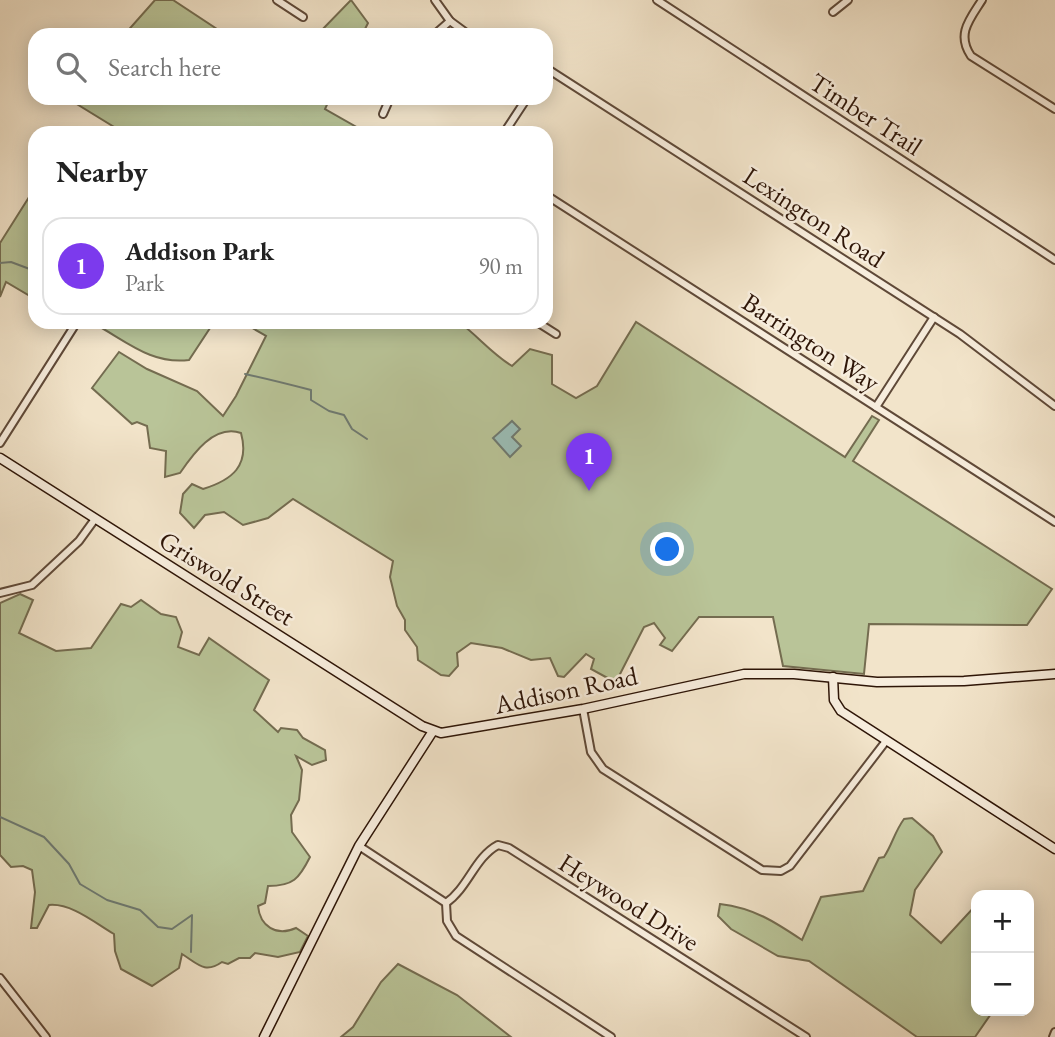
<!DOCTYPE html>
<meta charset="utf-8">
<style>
:root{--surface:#fff;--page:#f2f2f2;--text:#222;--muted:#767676;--line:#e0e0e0;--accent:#7c3aed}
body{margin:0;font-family:"EB Garamond",serif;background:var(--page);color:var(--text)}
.controls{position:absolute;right:21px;bottom:21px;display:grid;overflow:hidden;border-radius:14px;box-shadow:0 4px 18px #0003}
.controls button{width:63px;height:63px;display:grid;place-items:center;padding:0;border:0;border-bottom:2px solid var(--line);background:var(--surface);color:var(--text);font:35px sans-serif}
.you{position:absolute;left:668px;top:550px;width:24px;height:24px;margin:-18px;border:5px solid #fff;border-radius:50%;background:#1a73e8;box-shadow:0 0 0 10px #1a73e833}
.badge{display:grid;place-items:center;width:46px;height:46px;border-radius:50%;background:var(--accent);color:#fff;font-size:23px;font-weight:700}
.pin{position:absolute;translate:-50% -58px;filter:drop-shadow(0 2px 4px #0008)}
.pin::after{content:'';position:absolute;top:37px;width:24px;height:21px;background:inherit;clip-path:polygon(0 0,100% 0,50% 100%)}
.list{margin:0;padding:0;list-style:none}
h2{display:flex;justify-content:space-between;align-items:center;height:91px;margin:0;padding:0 28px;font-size:30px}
h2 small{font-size:23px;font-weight:400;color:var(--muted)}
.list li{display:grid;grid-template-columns:46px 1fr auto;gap:21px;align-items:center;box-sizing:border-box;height:98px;margin:0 14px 14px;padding:0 14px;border:2px solid var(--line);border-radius:21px}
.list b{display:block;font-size:26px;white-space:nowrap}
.list p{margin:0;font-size:23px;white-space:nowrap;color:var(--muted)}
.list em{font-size:23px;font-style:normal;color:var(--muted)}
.icon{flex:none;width:38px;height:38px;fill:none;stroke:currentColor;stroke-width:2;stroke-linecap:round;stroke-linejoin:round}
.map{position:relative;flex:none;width:1055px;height:1037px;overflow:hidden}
.search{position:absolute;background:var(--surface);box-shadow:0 4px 18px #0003;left:28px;top:28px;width:525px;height:77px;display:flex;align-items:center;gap:18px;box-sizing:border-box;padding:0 24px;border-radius:21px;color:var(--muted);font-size:26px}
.panel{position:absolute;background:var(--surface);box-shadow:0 4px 18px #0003;left:28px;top:126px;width:525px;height:203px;border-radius:21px}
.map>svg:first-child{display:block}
.green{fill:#b9c498;stroke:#746c50;stroke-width:2}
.water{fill:#9bbeb7;stroke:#6f7a71;stroke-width:2}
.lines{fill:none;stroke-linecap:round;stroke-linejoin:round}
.stream{stroke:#6f7a71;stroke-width:2}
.street-casing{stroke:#5f4938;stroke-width:10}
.secondary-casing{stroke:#2e1507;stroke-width:11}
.street{stroke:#f7eddd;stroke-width:6}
.secondary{stroke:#f7eddd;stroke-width:8}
.labels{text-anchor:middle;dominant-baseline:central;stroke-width:5;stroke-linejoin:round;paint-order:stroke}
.street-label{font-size:26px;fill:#2e1507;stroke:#f7eddd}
</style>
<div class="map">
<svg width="1055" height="1037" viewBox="0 0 1055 1037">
<rect width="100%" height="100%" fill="#f2e4ca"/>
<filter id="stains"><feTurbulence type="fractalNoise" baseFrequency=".00286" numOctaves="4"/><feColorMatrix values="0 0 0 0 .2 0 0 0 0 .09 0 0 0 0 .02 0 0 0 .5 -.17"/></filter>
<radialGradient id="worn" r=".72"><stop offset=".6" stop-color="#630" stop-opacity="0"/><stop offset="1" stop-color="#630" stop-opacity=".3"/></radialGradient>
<g class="green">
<polygon points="155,0 173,0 226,35 124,35"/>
<polygon points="351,0 368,23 362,35 317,35"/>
<polygon points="67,98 330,98 325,109 367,133 124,133"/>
<polygon points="31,194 35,197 35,299 6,282 0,297 0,243"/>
<path d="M91,322H214L189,360C150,365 124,339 91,322Z"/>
<path d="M242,322H459C479,337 491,353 512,366L530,349L552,355V384L576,398L597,386L636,322L845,457L872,416L879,420L853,461L1052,589L1027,625L869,624L864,674L783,666L773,617H699L672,651L660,645L665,638L654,623L644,627L618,678L613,681L591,669L594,659L586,654L564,677L558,676L550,658L531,660L502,648L471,643L457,653L458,666L449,676L441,675L418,660L417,647L405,630V620L397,606L390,577L393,561L293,499L268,518L243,525L224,512L205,515L194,528L180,513L183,494L192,484L203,489C232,480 250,466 241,433C214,424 193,454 180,473L165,477L166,451L150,448L147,426L137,422L132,424L92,388L119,352L147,369L197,391L223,416L236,396L266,336Z"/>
<path d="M20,594L33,600L19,633L56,651L91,648L121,604L131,607L141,600L161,614L176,617L182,632L178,647L199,655L209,638L269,680L254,710L278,732L281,728L297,730L303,738L325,750L326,760L312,765L296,756L302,770L299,800L291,815L292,832L310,857C299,879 293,886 268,886L265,903L258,906C260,926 276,937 296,928L308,936L300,952L278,957L255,953L250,958H239L228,964L222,962C205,974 198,964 182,954L179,968L152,986L121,969L115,951L114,934C95,923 72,903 49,905L37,928H31L35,892L32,870L23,866L11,867L0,855V603Z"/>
<path d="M912,818L933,836L942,852L915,890L910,915L941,943L976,905V1011H993L975,1037H917L809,961L778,956L731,929L718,916L720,904C754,908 775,922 802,940L821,897L863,891L879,858L884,857C892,845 895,831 904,819Z"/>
<polygon points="398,964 457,995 511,1037 341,1037 353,1027 381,982"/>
</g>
<polygon class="water" points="512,421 520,429 512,437 521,446 510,457 493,438"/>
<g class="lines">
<g class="stream">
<polyline points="0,263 11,262 35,271"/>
<path d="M245,374C268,379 288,384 311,390V400L329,411L344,415L352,429L367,439"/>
<polyline points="0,817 44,837 69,864 80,884 107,900 140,910 158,927 172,929 192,915 191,952"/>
</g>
<defs>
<g id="street">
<polyline points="277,0 303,17"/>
<polyline points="435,0 450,21 469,35"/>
<polyline points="657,0 1055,260"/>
<path d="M982,0C970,19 956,34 971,56L1055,109"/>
<polyline points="833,12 848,0"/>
<polyline points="434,35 450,21"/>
<polyline points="546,68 960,334 1055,406"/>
<polyline points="383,114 390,98"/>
<polyline points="504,133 527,98"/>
<polyline points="546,195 1055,522"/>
<polyline points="537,322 556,334"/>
<polyline points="876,407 934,317"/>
<polyline points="0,443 75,325"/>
<polyline points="0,593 32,585 79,541 95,519"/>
<polyline points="583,709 591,752 603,769 762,870 781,871 790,866 886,741"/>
<polyline points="359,846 446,903 447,921 456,936 611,1037"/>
<path d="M446,903C468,888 475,857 498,845L509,848L806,1037"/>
<polyline points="0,978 46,1037"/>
<polyline points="1053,1037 1055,1032"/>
</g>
<g id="secondary">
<polyline points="0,458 422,726 441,733 583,709 744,674 794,674 877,682 964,681 1055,674"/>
<polyline points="833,677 834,700 841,711 1055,849"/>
<polyline points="264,1037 359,846 433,731"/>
</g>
</defs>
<use href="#street" class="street-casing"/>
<use href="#secondary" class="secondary-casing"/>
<use href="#street" class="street"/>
<use href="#secondary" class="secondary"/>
</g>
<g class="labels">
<g class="street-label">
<text transform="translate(866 114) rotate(33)">Timber Trail</text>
<text transform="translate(814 217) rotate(33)">Lexington Road</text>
<text transform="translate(811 342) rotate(33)">Barrington Way</text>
<text transform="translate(227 578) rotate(32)">Griswold Street</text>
<text transform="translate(566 690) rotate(-12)">Addison Road</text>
<text transform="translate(629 902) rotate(32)">Heywood Drive</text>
</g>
</g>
<rect width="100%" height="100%" filter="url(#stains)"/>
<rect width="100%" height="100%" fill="url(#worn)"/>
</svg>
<div class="controls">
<button>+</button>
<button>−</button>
</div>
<div class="you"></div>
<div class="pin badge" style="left:589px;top:491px">1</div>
<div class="search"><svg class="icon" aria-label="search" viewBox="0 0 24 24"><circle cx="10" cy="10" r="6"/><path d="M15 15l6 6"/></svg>Search here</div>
<section class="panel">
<h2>Nearby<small></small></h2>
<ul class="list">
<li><span class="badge">1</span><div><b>Addison Park</b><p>Park</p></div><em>90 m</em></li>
</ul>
</section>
</div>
